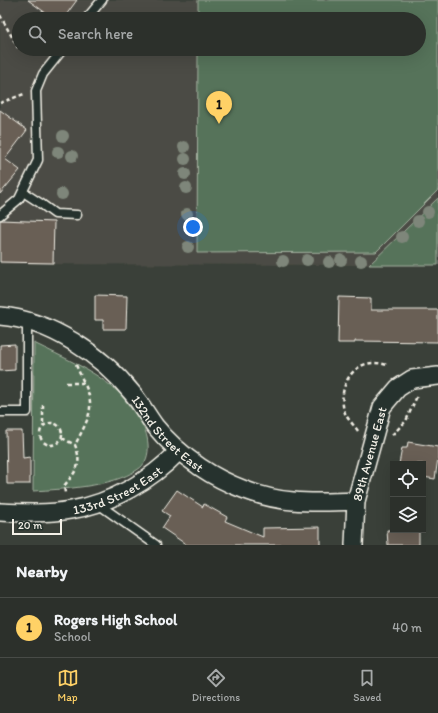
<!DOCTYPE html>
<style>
:root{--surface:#2c302b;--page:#383c37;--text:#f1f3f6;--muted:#a6a9a9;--line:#484b47;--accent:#ffd166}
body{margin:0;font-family:Itim,sans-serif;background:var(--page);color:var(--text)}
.controls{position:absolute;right:12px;bottom:12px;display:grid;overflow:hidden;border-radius:0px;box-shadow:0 4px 16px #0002}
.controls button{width:36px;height:36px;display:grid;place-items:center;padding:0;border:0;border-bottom:1px solid var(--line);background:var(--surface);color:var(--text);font:20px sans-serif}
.scale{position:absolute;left:12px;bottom:10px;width:50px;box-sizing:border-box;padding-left:4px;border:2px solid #f4f1e8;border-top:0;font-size:11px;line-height:14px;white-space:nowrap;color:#f4f1e8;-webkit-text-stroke:3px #26332d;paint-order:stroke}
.you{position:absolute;left:193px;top:227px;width:14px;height:14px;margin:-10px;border:3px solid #fff;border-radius:50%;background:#1a73e8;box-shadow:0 0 0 6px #1a73e833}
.badge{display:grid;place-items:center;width:26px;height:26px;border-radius:50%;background:var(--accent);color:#111;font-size:13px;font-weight:700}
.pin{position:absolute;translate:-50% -33px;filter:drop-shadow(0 1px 2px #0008)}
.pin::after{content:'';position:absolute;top:21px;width:14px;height:12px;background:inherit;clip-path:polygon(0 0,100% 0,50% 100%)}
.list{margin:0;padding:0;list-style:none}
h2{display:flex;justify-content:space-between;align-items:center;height:52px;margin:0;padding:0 16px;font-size:17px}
h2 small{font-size:13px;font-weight:400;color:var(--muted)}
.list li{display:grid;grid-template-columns:26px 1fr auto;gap:12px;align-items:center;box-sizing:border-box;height:60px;padding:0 16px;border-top:1px solid var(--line)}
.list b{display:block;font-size:15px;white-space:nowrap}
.list p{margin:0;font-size:13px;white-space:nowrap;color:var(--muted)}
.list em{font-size:13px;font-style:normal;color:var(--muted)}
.icon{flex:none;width:22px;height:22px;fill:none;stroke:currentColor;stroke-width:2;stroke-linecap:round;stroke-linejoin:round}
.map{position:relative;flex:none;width:438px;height:545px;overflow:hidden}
.search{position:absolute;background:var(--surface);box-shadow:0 4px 16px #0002;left:12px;right:12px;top:12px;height:44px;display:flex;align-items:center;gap:10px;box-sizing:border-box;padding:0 14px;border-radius:22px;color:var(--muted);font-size:15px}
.sheet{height:112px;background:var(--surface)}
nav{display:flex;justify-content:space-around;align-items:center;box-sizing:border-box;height:56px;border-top:1px solid var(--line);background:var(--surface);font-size:11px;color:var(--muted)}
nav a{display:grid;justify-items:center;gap:2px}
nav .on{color:var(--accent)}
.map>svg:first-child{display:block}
.built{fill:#4b4c44;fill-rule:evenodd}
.green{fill:#56735a;stroke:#a5b2a1}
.building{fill:#695e55;stroke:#f4f1e8}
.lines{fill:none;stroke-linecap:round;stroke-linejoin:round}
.lane-casing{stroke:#f4f1e8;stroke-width:11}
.street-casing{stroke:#f4f1e8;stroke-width:20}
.path{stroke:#f4f1e8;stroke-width:2.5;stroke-dasharray:4 3;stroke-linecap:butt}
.lane{stroke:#26332d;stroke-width:8}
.street{stroke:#26332d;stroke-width:17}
.tree{fill:#7e867a}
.labels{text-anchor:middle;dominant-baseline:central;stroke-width:3;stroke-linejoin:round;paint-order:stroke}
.street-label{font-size:13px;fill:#f4f1e8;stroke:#26332d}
</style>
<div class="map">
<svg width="438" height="545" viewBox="0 0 438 545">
<rect width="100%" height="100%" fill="#3a4039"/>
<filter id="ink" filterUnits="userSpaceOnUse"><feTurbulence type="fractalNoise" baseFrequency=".025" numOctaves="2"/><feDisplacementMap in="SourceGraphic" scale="8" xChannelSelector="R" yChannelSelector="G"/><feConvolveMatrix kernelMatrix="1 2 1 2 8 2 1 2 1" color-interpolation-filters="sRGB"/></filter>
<g filter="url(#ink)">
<path class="built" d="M0,0H438V198L369,265L0,264ZM19,19H419V49H19Z"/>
<g class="green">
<polygon points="198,0 438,0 438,190 376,252 197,253 198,49 419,49 419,19 198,19"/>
<polygon points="438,198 438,265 369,265"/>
<path d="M34,343C62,357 92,369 116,390C122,395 128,404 133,411C141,422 147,430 148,444C149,454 146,465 137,470C111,487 64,489 33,491Z"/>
</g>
<g class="building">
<polygon points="28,0 77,0 63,19 54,19"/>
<polygon points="0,110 27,130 5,159 20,170 0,194"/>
<polygon points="0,220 54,222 53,263 0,262"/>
<polygon points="95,295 127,296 126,329 103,329 103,320 95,320"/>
<polygon points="339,297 371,298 371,310 438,310 438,342 355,341 355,343 338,343"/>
<polygon points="15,344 15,370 0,371 0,345"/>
<polygon points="6,431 22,431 23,458 30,457 30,484 7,484"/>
<polygon points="408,442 438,447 438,458 435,479 423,477 423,464 399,464 402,448 407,448"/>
<polygon points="177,490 203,507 204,504 227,517 225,521 263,537 263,528 320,527 320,545 187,545 162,528 170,516 162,511"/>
<polygon points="387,530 419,530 419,545 388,545"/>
</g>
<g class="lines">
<defs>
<g id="lane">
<polyline points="86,19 102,0"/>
<polyline points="23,192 40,203 55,214 77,215"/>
<polyline points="0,215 19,199 38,160 36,91 43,74 63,49"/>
<polyline points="0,412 27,412 27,322"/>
<polyline points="98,504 156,545"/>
</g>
<g id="street">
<path id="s1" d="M0,316C50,320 102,355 133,394C141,404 147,415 155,426C167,441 184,456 200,467C225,484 262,499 293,501C314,503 335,502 356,501"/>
<path id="s2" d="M0,512C23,513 48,514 71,510C112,503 150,481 179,451"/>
<path id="s3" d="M354,545L356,501L382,407L398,388L412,379L438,376"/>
</g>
</defs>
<use href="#lane" class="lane-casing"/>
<use href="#street" class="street-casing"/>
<g class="path">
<polyline points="0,15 18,48"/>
<polyline points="0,103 24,94"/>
<polyline points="76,365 84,383"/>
<path d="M66,383H84C97,408 87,421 75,445"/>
<polyline points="43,405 43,426"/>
<circle cx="51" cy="434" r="11"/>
<path d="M358,431C354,425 348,420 345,413C338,395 346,370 366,364C373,362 380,363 387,365"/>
<polyline points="392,435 406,421 417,396"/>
<path d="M62,438L75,445C83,465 76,471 64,486L65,493"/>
</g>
<use href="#lane" class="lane"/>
<use href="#street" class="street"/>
</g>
<g class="tree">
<circle cx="63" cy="136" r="6"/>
<circle cx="184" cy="147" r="6"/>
<circle cx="58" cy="152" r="6"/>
<circle cx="72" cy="156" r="6"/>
<circle cx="185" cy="159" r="6"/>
<circle cx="185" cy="174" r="6"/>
<circle cx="186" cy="188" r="6"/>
<circle cx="62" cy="194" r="6"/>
<circle cx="428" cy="212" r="6"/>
<circle cx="187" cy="214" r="6"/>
<circle cx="418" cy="221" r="6"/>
<circle cx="402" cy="237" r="6"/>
<circle cx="188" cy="247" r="6"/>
<circle cx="307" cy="260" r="6"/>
<circle cx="341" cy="260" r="6"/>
<circle cx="283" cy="261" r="6"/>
<circle cx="361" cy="261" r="6"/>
<circle cx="329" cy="262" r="6"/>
</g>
</g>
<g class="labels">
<g class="street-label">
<text stroke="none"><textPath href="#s1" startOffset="211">132nd Street East</textPath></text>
<text stroke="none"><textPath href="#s3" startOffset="93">89th Avenue East</textPath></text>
<text stroke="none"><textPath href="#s2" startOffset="122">133rd Street East</textPath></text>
</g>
</g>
</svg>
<div class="controls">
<button><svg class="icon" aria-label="locate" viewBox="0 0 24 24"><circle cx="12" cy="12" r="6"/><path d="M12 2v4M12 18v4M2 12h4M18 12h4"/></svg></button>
<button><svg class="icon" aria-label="layers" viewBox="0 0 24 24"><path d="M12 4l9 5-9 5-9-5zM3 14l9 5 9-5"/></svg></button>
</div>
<div class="scale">20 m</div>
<div class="you"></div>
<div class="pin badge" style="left:219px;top:124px">1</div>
<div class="search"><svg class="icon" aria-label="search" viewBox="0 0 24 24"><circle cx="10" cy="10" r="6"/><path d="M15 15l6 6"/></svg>Search here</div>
</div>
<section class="sheet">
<h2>Nearby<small></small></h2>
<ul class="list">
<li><span class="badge">1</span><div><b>Rogers High School</b><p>School</p></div><em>40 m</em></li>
</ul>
</section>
<nav>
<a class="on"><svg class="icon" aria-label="map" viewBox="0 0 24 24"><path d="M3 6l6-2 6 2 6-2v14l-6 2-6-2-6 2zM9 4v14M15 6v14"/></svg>Map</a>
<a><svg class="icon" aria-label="directions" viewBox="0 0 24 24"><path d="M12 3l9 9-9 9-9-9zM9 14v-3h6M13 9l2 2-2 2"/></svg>Directions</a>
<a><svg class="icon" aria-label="saved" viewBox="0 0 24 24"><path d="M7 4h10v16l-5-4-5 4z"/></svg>Saved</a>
</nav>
